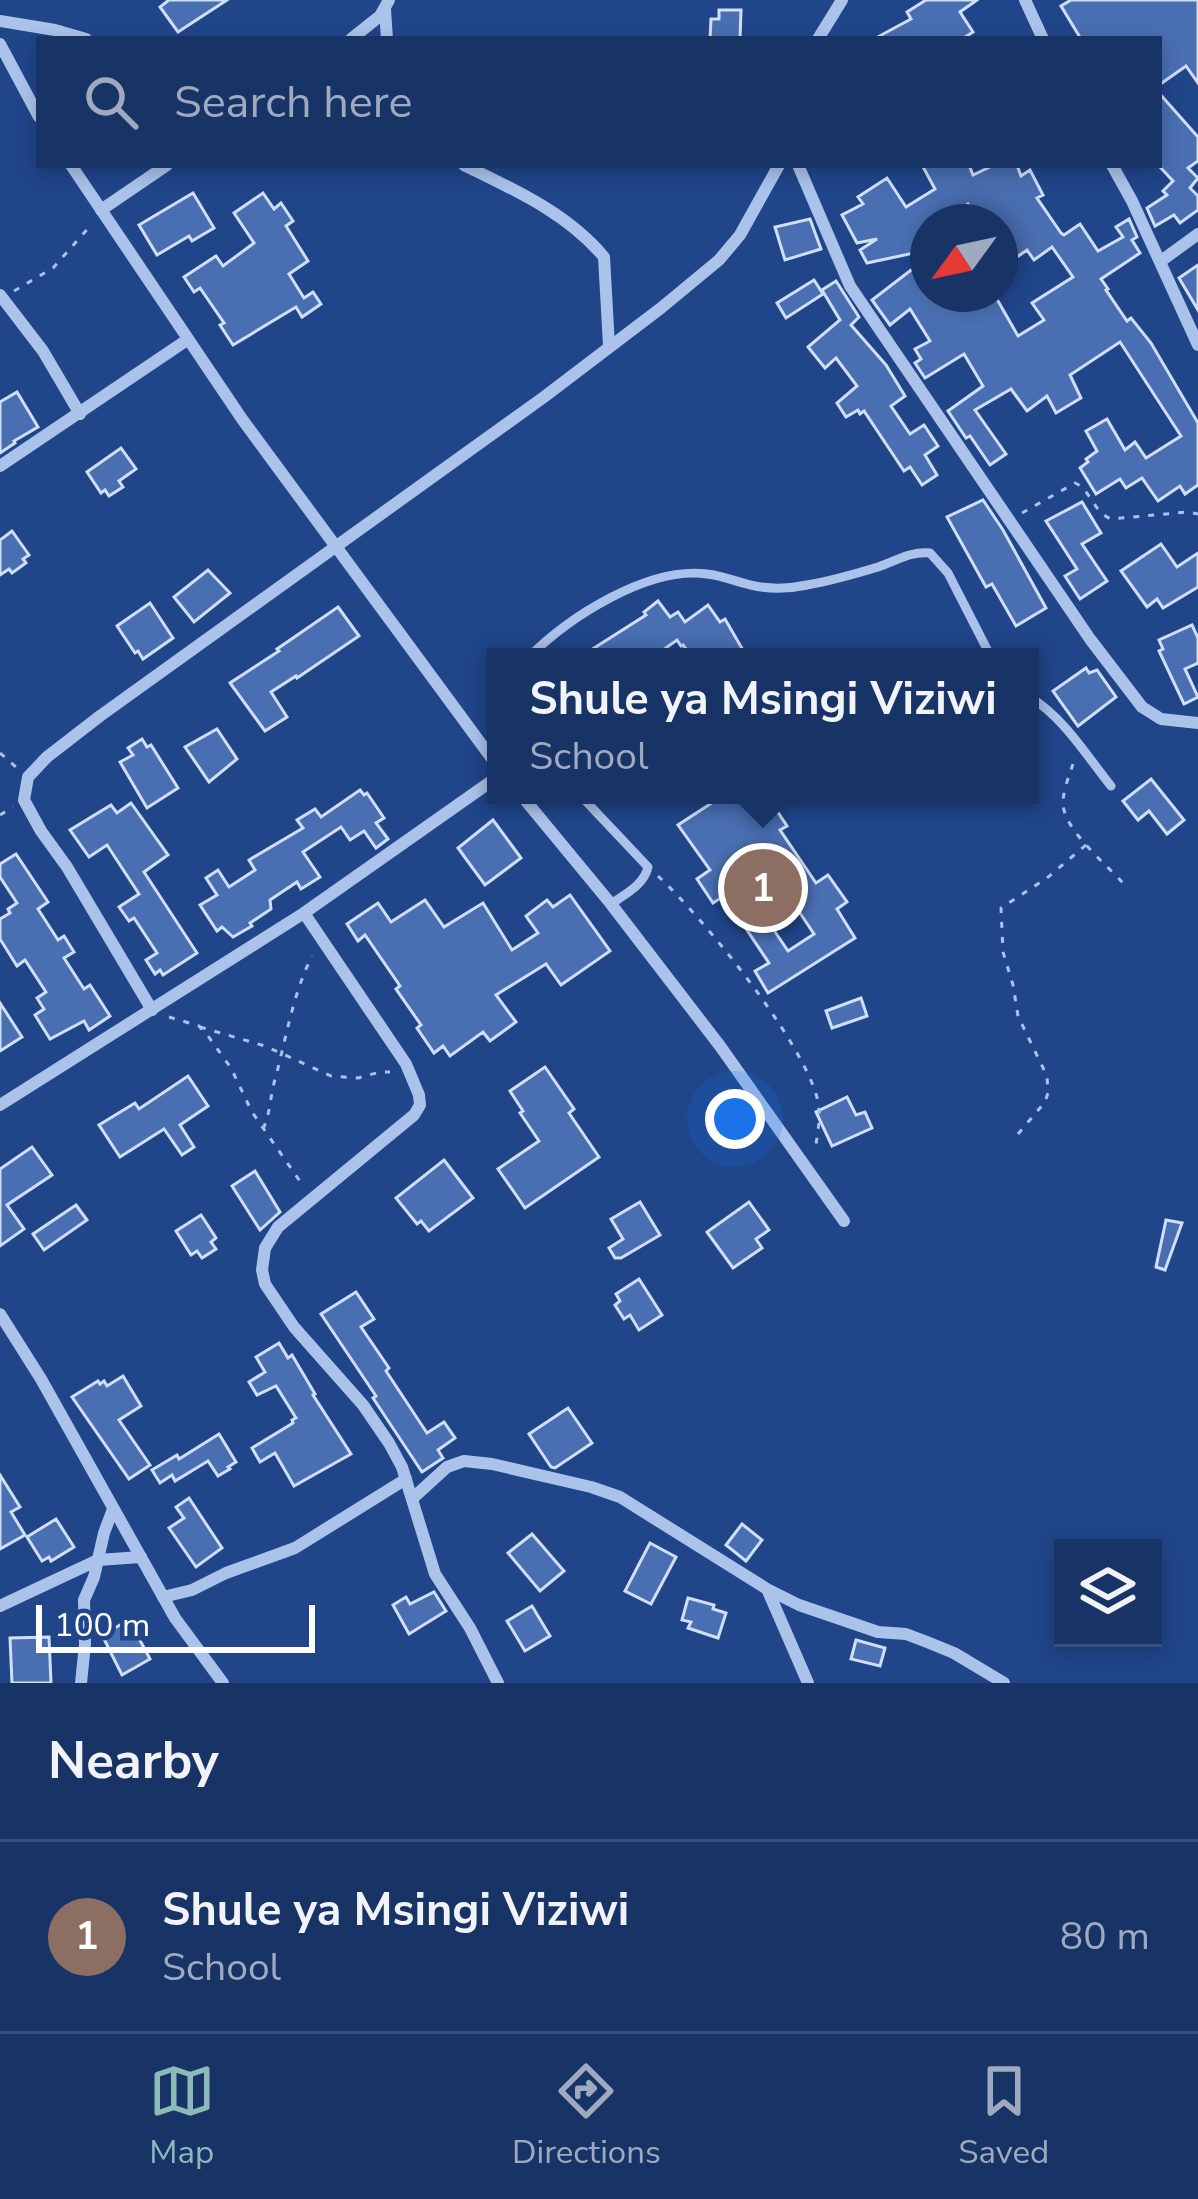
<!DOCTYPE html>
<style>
:root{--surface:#183467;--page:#213c6d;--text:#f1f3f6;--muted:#9faac0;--line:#364f7b;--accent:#8bbbb9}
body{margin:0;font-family:"Nunito Sans",sans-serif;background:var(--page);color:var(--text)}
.controls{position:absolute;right:36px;bottom:36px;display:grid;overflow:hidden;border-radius:0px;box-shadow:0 6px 18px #0003}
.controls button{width:108px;height:108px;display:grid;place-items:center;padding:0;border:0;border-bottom:3px solid var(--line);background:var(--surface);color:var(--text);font:60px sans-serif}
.compass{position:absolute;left:910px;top:204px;width:108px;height:108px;border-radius:50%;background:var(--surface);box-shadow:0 6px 18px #0003;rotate:237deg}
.scale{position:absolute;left:36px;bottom:30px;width:279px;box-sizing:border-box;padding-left:12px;border:6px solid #fff;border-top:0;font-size:33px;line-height:42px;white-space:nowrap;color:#fff;-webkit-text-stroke:9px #204589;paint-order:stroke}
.you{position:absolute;left:735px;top:1119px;width:42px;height:42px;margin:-30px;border:9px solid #fff;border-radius:50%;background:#1a73e8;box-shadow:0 0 0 18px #1a73e833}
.badge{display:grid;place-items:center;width:78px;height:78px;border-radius:50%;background:var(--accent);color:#fff;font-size:39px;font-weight:700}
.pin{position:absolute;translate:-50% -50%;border:6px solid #fff;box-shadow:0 3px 12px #0006}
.popup{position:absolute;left:487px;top:648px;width:552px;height:156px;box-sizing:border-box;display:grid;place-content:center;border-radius:0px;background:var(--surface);filter:drop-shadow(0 3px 9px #0005);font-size:39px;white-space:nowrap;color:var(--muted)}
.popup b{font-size:45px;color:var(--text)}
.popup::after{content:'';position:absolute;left:50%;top:100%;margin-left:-24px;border:24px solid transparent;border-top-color:var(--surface)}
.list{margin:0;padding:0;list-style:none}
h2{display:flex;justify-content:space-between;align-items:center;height:156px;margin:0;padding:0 48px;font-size:51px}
h2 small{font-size:39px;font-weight:400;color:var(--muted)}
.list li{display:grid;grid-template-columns:78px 1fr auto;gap:36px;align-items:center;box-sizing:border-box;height:192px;padding:0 48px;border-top:3px solid var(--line)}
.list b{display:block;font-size:45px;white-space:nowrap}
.list p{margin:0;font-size:39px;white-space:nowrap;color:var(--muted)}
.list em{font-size:39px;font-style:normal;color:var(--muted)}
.icon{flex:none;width:66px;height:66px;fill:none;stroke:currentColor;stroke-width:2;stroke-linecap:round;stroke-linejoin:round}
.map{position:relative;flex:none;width:1198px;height:1683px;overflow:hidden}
.search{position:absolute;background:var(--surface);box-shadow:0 6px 18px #0003;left:36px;right:36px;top:36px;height:132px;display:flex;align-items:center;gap:30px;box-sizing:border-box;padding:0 42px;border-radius:0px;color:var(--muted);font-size:45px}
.sheet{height:348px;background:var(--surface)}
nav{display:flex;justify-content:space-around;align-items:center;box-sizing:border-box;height:168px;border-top:3px solid var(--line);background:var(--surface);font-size:33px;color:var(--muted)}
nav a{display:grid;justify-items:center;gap:6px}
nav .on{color:var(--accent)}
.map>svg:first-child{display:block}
.building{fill:#496eb1;stroke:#d0dff8;stroke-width:3;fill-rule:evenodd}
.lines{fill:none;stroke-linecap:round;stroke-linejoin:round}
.path{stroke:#abc2eb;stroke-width:3;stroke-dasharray:6 9;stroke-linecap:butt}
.service{stroke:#abc2eb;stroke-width:9}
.minor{stroke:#abc2eb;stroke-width:12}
</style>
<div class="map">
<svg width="1198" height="1683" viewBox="0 0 1198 1683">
<rect width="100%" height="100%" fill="#204589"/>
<g class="building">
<polygon points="169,0 227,0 178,32 160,7"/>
<polygon points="926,0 977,0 960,12 973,32 962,39 874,39 911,19 907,12"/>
<polygon points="1071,0 1198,0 1198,83 1186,66 1159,85 1159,39 1081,39 1061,6"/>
<polygon points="719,10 741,10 740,39 710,39 711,19 719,19"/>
<polygon points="1159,93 1198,137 1198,161 1188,168 1198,178 1190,188 1198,196 1198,210 1180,223 1174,215 1155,226 1147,208 1167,195 1163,191 1173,181 1159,166"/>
<polygon points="922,165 969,165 973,175 994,165 1017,165 1021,176 1030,170 1043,195 1037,198 1061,233 1064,235 1080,224 1098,251 1123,237 1116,227 1129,219 1137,237 1132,240 1140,253 1101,279 1108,289 1106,290 1127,321 1131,318 1151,343 1198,423 1198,485 1185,494 1180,486 1158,501 1142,478 1126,488 1120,479 1096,494 1080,468 1088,462 1086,459 1097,451 1086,431 1107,419 1125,450 1135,442 1146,458 1181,436 1120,342 1070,375 1081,398 1056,413 1047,396 1027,411 1011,389 975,410 1006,454 990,465 970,436 966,438 948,411 983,386 964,354 925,378 915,363 921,359 915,349 930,341 910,309 890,325 872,300 928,257 928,294 994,294 1018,336 1044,320 1032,303 1073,277 1052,247 1034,260 1027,250 1007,264 1000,253 1000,222 980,222 968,204 949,216 953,222 928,222 928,250 867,263 860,250 877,239 857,243 842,215 863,204 858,197 887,178 906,207 935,189"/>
<polygon points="193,193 214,228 192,241 189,236 157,255 139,225"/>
<polygon points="263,193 274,209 281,203 293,221 286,226 308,261 289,274 304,298 313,292 321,304 302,317 296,307 233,345 220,325 224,323 200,288 194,292 184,277 216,256 223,266 254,243 234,213"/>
<polygon points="810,219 821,249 785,260 775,227"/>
<polygon points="1198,265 1198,310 1179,278"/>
<polygon points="814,280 823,294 786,318 777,303"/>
<polygon points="836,281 859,317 851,325 886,365 905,396 891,406 910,434 924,425 938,446 925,455 937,475 922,485 910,467 904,471 864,411 860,414 858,410 846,417 837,403 857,386 836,358 825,368 808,347 840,320 822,290"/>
<polygon points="17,392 38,427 14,441 15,443 0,453 0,402"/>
<polygon points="121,448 136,469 119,481 123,487 109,496 105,490 101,493 87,472"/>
<polygon points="983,500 1003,530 1046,608 1016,626 992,584 986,587 947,517"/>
<polygon points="1082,502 1101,533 1082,544 1107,581 1080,599 1065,576 1077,569 1046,521"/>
<polygon points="12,531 29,555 23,559 26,563 12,573 9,569 0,575 0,540"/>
<polygon points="1161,544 1177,567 1198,553 1198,587 1163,608 1157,599 1147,607 1121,571"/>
<polygon points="208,570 230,593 194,622 174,597"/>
<polygon points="658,601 670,617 678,612 685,622 708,605 720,622 725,619 747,657 692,657 683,645 681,646 677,640 653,657 580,657 646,615 644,612"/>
<polygon points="150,603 173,638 143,659 138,651 135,653 117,626"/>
<polygon points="338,607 359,636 297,678 296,676 271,692 287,717 265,731 230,683 279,651 277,649"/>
<polygon points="1192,625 1198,638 1198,663 1185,669 1198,697 1184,704 1159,651 1163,649 1159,640"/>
<polygon points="1086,668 1089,673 1097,670 1116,697 1078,726 1053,691"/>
<polygon points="217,729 237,759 209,782 185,747"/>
<polygon points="142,739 147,747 151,745 178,788 147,808 120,762 133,755 128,748"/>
<polygon points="1151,779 1184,820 1167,834 1149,811 1138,820 1123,801"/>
<polygon points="360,790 364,795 367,793 384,818 376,823 388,839 376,848 364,831 350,840 341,827 303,852 320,877 301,889 297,882 270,900 271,909 250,923 252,926 233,937 222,927 217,931 200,905 217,895 206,878 218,870 229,887 255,870 249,860 303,828 297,820 315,809 321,817"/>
<path d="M724,795H749L762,814L775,808L787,826L780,830L816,883L828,875L847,902L837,909L855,938L768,993L755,971L769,963L724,896L713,903L697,879L710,870L678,825ZM770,868L814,934L788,951L744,886Z"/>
<polygon points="131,803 168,855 144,872 197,953 163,975 160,970 155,974 146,960 157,953 134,918 129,921 119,907 139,894 107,845 89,857 70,830 111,805 117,813"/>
<polygon points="493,820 521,858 485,885 458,848"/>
<polygon points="16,854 48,902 38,909 58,940 64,936 74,952 64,958 84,989 90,985 110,1016 89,1030 84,1021 50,1039 35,1015 44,1009 37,998 46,992 25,960 17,966 0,939 0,919 10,913 8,909 17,903 0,877 0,864"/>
<polygon points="570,895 610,951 561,985 546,964 496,995 516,1022 490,1041 483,1032 450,1056 443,1046 434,1053 417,1028 421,1025 396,989 400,986 365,935 358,941 347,924 378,903 391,922 425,900 444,927 483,903 512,950 538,933 526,916 547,900 553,907"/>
<polygon points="861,998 867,1016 832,1028 826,1011"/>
<polygon points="0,1003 22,1037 0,1051"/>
<polygon points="545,1067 574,1109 569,1113 599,1157 525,1208 498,1169 539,1141 520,1113 523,1111 510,1091"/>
<polygon points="188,1076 208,1106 180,1125 194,1147 182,1155 164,1129 120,1157 99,1125 135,1103 139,1109"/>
<polygon points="847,1097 856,1115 865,1112 872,1128 832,1146 816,1112"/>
<polygon points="32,1147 52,1175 7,1205 24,1229 0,1246 0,1169"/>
<polygon points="444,1160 473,1198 429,1231 421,1221 417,1224 396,1198"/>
<polygon points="255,1171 280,1212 260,1230 232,1186"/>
<polygon points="640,1202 660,1235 621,1258 615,1258 609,1248 623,1239 611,1219"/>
<polygon points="749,1202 769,1230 756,1239 762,1248 733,1268 707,1232"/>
<polygon points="76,1205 87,1220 44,1250 33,1234"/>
<polygon points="201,1215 216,1238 211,1242 216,1249 202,1258 197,1251 191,1255 176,1231"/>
<polygon points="1166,1220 1182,1223 1165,1270 1156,1267"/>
<polygon points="639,1279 662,1315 639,1330 630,1315 624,1319 615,1305 620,1301 616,1294"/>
<polygon points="356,1292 374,1319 361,1327 389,1368 386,1371 427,1433 444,1422 455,1438 438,1450 443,1458 422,1472 373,1398 376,1396 321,1314"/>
<polygon points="279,1343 288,1358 292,1355 315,1394 313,1395 351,1454 294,1486 275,1453 260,1462 252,1448 293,1423 292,1420 296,1418 276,1386 257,1395 249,1382 265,1372 256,1357"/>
<polygon points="123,1376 141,1406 119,1420 150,1465 129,1479 72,1397 98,1381 100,1384 104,1381 107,1386"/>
<polygon points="568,1408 592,1443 555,1468 551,1467 529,1434"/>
<polygon points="219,1434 236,1462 228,1467 230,1469 218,1476 208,1461 175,1481 172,1475 160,1483 152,1470 177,1455 179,1459"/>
<polygon points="0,1475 20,1507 11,1512 25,1535 0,1549"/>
<polygon points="189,1498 222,1548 196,1567 169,1528 184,1518 176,1507"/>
<polygon points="56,1519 74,1547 51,1561 49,1557 42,1561 27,1537"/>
<polygon points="742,1524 762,1540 746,1561 726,1545"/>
<polygon points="532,1534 564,1571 540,1591 508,1553"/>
<polygon points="650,1543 676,1557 651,1604 625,1591"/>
<polygon points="434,1592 446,1611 409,1634 393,1605 406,1597 410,1604"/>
<polygon points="688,1598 714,1605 713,1609 726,1613 718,1638 688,1628 691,1622 682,1620"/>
<polygon points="532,1606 550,1636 525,1651 507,1621"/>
<polygon points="129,1620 150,1659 122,1675 102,1635"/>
<polygon points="49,1637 51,1683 12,1683 10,1638"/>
<polygon points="856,1640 885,1648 880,1666 851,1659"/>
</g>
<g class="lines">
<g class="path">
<polyline points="14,291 53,268 92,224"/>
<path d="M1022,513L1075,483C1091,490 1093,512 1111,519L1187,512L1198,514"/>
<polyline points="0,753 17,768"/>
<path d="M1073,764C1069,776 1063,791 1063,803C1063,829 1106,864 1123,883"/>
<polyline points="0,815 13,807"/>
<path d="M658,876C705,920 797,1034 816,1094C822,1113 818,1131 815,1150"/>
<polyline points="169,1017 199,1026 208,1036 231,1068 252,1112 304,1187"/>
<polyline points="200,1027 265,1046 331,1076 358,1078 380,1072 390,1072"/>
<path d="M263,1129C270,1114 270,1099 274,1083C286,1040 292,996 312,956"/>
<polyline points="1018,1134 1045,1102 1048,1093 1047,1076 1018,1016 1013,985 1003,952 1001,908 1047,878 1087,844"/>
</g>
<g class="service">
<path d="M529,657C569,617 648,566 707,574C726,576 743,585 761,587C775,589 793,588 807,585C830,581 855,574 878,567C896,561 910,551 930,553L948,573L991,657"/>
<path d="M1030,697C1064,718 1086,755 1111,786"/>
<path d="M580,795L648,867C644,885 625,894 611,904"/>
</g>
<g class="minor">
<polyline points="1025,0 1043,39"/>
<polyline points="385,10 387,39"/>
<polyline points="0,21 55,30 86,39"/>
<polyline points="351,39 380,16 389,0"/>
<polyline points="818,39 842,0"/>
<polyline points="0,44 39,117"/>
<polyline points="71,165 242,419 496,764"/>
<path d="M464,165C515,190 567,213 604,257L609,346"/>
<polyline points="798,165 850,286 1090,639 1142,707 1161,719 1198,723"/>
<polyline points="1112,165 1132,201 1198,345"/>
<polyline points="101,210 167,165"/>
<polyline points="1161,261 1198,234"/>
<polyline points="0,295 43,351 80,414"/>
<polyline points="0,466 187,340"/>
<polyline points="521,795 611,904 720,1046 844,1221"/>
<polyline points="304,913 406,1064 419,1095 420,1105 414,1115 278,1227 265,1248 262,1270 265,1284 294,1327 363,1405 389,1443 402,1467 435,1574 470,1628 498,1683"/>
<polyline points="152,1010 67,867 41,831 24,800 28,777 47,757 100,716 544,397 661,308 719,260 740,235 779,165"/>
<polyline points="0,1105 304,913 496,778"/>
<polyline points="0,1314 41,1379 175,1618 223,1683"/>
<polyline points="413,1498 447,1467 464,1461 492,1464 591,1487 620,1497 767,1589 799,1605 878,1632 906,1634 927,1642 954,1653 1004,1683"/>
<polyline points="768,1591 808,1683"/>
<polyline points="163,1597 192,1590 226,1573 295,1548 406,1479"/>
<polyline points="0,1606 98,1560 141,1557"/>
<polyline points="81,1683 85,1644 84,1600 94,1577 104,1533 113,1509"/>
</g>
</g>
</svg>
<div class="controls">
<button><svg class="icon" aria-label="layers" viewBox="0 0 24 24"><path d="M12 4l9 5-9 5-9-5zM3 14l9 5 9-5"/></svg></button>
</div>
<svg class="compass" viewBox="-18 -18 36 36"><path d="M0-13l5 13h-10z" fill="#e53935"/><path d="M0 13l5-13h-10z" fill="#9faac0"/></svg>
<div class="scale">100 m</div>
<div class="you"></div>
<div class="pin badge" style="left:763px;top:888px;background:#8d6e63">1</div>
<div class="popup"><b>Shule ya Msingi Viziwi</b>School</div>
<div class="search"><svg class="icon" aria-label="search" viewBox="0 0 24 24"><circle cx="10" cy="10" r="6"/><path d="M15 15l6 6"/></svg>Search here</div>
</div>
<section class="sheet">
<h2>Nearby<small></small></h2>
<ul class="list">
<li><span class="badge" style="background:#8d6e63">1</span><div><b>Shule ya Msingi Viziwi</b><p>School</p></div><em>80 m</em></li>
</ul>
</section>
<nav>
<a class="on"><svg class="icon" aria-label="map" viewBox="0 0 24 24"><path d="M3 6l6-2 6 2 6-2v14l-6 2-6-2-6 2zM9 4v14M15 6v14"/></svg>Map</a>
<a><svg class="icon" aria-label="directions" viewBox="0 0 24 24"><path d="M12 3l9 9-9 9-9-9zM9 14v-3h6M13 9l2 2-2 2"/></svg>Directions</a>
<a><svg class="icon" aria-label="saved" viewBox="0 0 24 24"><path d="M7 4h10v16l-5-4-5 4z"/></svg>Saved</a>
</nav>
